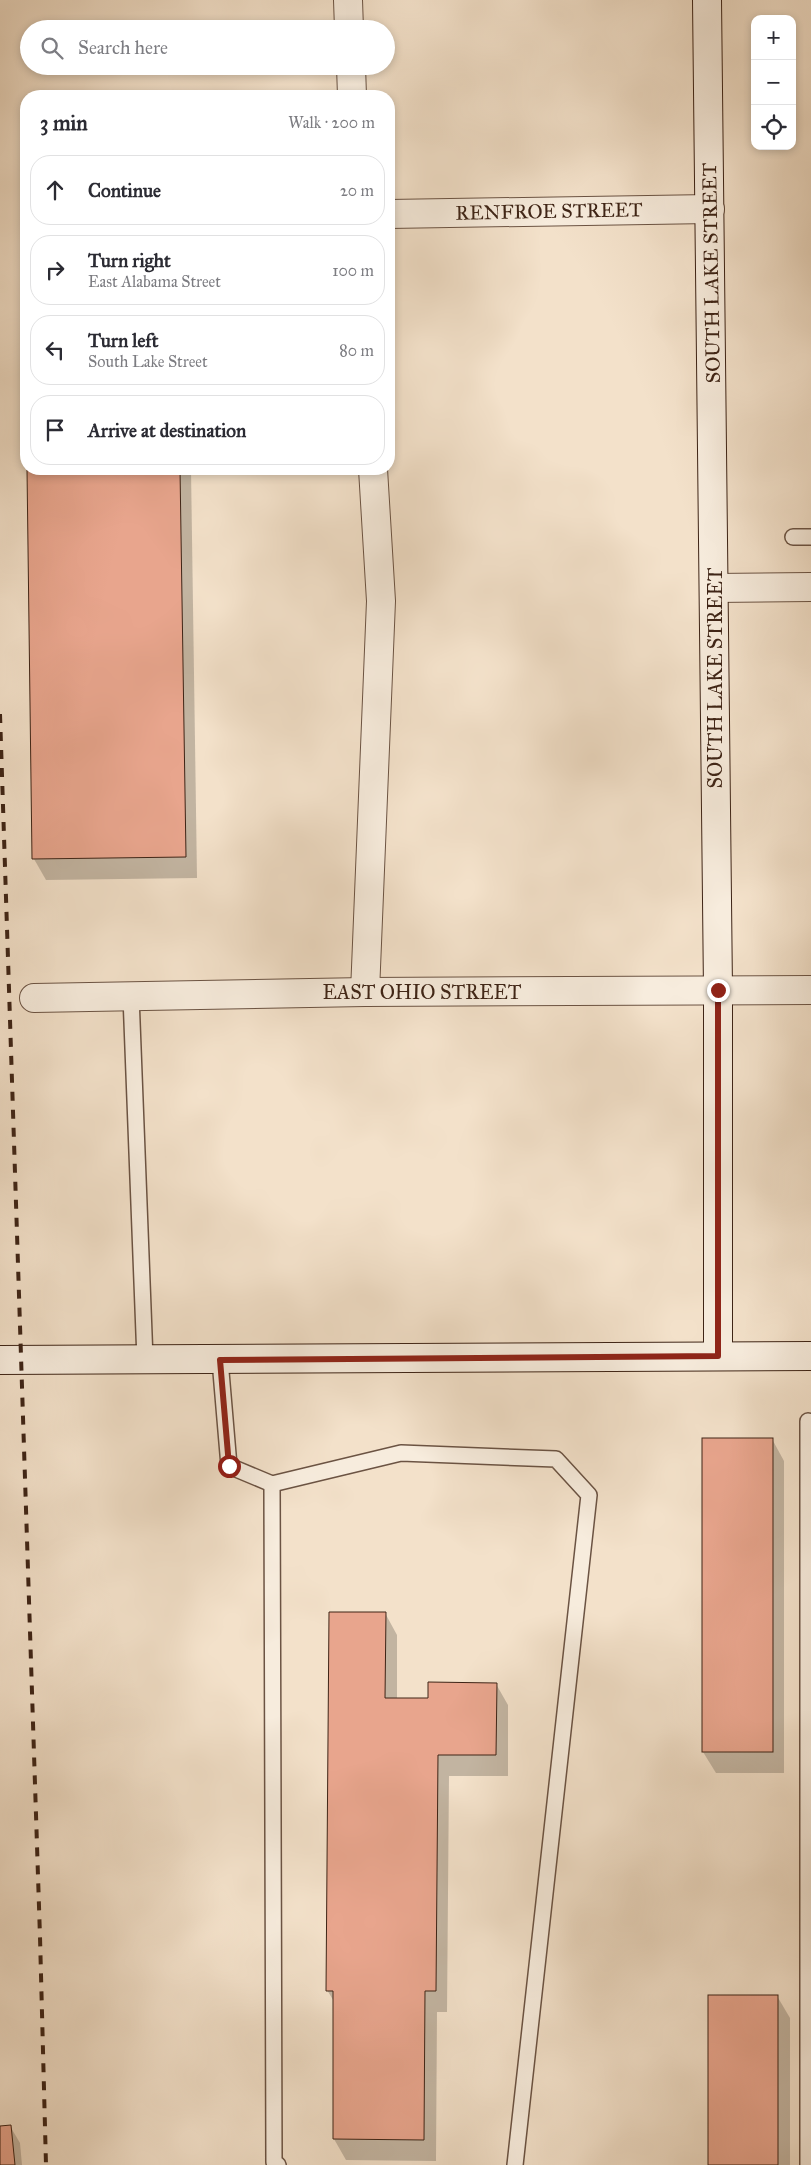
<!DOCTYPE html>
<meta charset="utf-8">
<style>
:root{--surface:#fff;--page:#f7f7f7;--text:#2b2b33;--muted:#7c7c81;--line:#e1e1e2}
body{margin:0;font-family:"IM FELL Great Primer",serif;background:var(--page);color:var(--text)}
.controls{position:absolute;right:15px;top:15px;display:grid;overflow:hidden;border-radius:10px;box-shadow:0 2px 8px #0003}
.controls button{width:45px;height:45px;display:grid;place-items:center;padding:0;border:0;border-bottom:1px solid var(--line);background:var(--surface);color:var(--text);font:25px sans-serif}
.stop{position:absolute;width:15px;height:15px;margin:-11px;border:4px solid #8f2418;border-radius:50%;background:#fff}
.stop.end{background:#8f2418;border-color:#fff;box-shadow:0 1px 5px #0008}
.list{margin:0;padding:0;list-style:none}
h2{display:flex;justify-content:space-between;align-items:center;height:65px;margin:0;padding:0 20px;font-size:21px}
h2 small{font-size:16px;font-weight:400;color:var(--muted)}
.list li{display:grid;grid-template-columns:32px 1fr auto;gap:15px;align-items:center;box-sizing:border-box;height:70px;margin:0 10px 10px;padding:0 10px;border:1px solid var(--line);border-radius:20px}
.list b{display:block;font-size:19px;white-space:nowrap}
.list p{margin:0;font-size:16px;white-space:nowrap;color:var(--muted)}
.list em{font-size:16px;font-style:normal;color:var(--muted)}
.icon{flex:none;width:28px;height:28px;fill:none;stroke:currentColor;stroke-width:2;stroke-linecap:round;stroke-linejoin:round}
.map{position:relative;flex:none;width:811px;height:2165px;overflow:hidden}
.search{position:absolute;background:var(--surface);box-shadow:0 2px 8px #0003;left:20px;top:20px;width:375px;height:55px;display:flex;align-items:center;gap:12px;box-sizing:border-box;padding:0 18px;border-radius:28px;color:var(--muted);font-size:19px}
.panel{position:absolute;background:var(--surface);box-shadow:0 2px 8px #0003;left:20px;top:90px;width:375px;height:385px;border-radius:20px}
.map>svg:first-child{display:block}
.shadow{fill:#0003}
.building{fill:#e8a58d;stroke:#3e2416}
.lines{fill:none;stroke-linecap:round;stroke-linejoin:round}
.lane-casing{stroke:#6b5343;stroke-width:18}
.street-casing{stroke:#6b5343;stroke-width:30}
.secondary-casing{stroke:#3e2416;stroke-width:30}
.lane{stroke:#f7ecdd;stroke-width:15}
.street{stroke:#f7ecdd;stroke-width:28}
.secondary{stroke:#f7ecdd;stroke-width:28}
.rail{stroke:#3e2416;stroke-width:4;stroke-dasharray:9 9;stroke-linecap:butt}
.route{stroke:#8f2418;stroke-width:6}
.labels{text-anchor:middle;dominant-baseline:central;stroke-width:4;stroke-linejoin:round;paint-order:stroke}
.street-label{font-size:20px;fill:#3e2416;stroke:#f7ecdd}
</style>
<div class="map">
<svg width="811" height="2165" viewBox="0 0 811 2165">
<rect width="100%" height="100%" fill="#f3e1ca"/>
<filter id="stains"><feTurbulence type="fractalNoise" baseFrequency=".004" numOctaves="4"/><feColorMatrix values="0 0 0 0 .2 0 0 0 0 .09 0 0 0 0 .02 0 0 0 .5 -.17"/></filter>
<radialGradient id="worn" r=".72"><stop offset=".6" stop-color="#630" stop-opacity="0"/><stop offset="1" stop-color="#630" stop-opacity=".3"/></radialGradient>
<g class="shadow">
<polygon points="25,262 26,262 26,368"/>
<polygon points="28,469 191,469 197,878 46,880 34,859"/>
<polygon points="772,1439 784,1461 784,1773 716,1773 703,1752"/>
<polygon points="385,1613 397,1635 397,1699 430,1699 496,1684 508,1705 508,1776 449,1776 447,2012 437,2012 436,2161 346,2160 334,2139 335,2003 327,1990"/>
<polygon points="777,1996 790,2018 790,2165 709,2165"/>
<polygon points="10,2126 20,2143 22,2165 0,2165 0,2127"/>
</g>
<g class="building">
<polygon points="23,260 26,260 26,451"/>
<polygon points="27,469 180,469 186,857 32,859"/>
<rect x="702" y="1438" width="71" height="314"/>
<polygon points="329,1612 386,1612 385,1698 428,1698 428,1682 497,1683 496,1755 438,1755 436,1991 425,1991 424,2140 333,2139 333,1991 326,1991"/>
<rect x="708" y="1995" width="70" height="170"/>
<polygon points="11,2125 15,2165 0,2165 0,2126"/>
</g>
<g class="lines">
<defs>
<g id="lane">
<polyline points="793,537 811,537"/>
<polyline points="131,996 145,1360"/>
<polyline points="220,1360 229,1466 272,1484 401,1453 556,1459 589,1495 515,2165"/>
<polyline points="808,1421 808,2165"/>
<polyline points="272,1484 274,2162 278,2165"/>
</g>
<g id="street">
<polyline points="348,0 349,29"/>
<polyline points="351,66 352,96"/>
<polyline points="389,214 710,209"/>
<polyline points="714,588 811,587"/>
<polyline points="365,992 381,601 373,469"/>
<polyline points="34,998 365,992 811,990"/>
</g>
<g id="secondary">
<polyline points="707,0 718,990 718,1356"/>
<polyline points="0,1360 811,1356"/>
</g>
</defs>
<use href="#lane" class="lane-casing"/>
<use href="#street" class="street-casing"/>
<use href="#secondary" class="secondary-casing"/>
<use href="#lane" class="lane"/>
<use href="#street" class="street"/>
<use href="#secondary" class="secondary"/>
<polyline class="rail" points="0,714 40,1937 46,2165"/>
</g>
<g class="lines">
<polyline class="route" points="229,1466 220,1360 718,1356 718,990"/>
</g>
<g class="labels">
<g class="street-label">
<text transform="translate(549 211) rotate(-1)">RENFROE STREET</text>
<text transform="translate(711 273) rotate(-91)">SOUTH LAKE STREET</text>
<text transform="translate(715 678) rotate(-90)">SOUTH LAKE STREET</text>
<text x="422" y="992">EAST OHIO STREET</text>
</g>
</g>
<rect width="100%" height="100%" filter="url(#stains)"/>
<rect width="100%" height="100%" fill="url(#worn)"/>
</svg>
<div class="controls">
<button>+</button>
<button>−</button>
<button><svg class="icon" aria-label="locate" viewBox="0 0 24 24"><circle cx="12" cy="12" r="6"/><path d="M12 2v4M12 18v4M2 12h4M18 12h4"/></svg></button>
</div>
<div class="stop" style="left:229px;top:1466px"></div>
<div class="stop end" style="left:718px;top:990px"></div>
<div class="search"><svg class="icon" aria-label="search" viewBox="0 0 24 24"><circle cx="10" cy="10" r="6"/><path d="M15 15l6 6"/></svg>Search here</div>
<section class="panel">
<h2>3 min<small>Walk · 200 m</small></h2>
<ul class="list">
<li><svg class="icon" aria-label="ahead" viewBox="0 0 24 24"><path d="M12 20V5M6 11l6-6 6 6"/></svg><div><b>Continue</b></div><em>20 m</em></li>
<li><svg class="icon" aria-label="right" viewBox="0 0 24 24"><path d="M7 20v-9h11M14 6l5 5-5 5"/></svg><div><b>Turn right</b><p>East Alabama Street</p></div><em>100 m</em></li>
<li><svg class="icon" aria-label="left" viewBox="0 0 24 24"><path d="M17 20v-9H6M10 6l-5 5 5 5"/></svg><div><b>Turn left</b><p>South Lake Street</p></div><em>80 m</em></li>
<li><svg class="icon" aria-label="arrive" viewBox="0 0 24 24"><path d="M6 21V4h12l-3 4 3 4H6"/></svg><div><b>Arrive at destination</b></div></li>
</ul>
</section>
</div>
